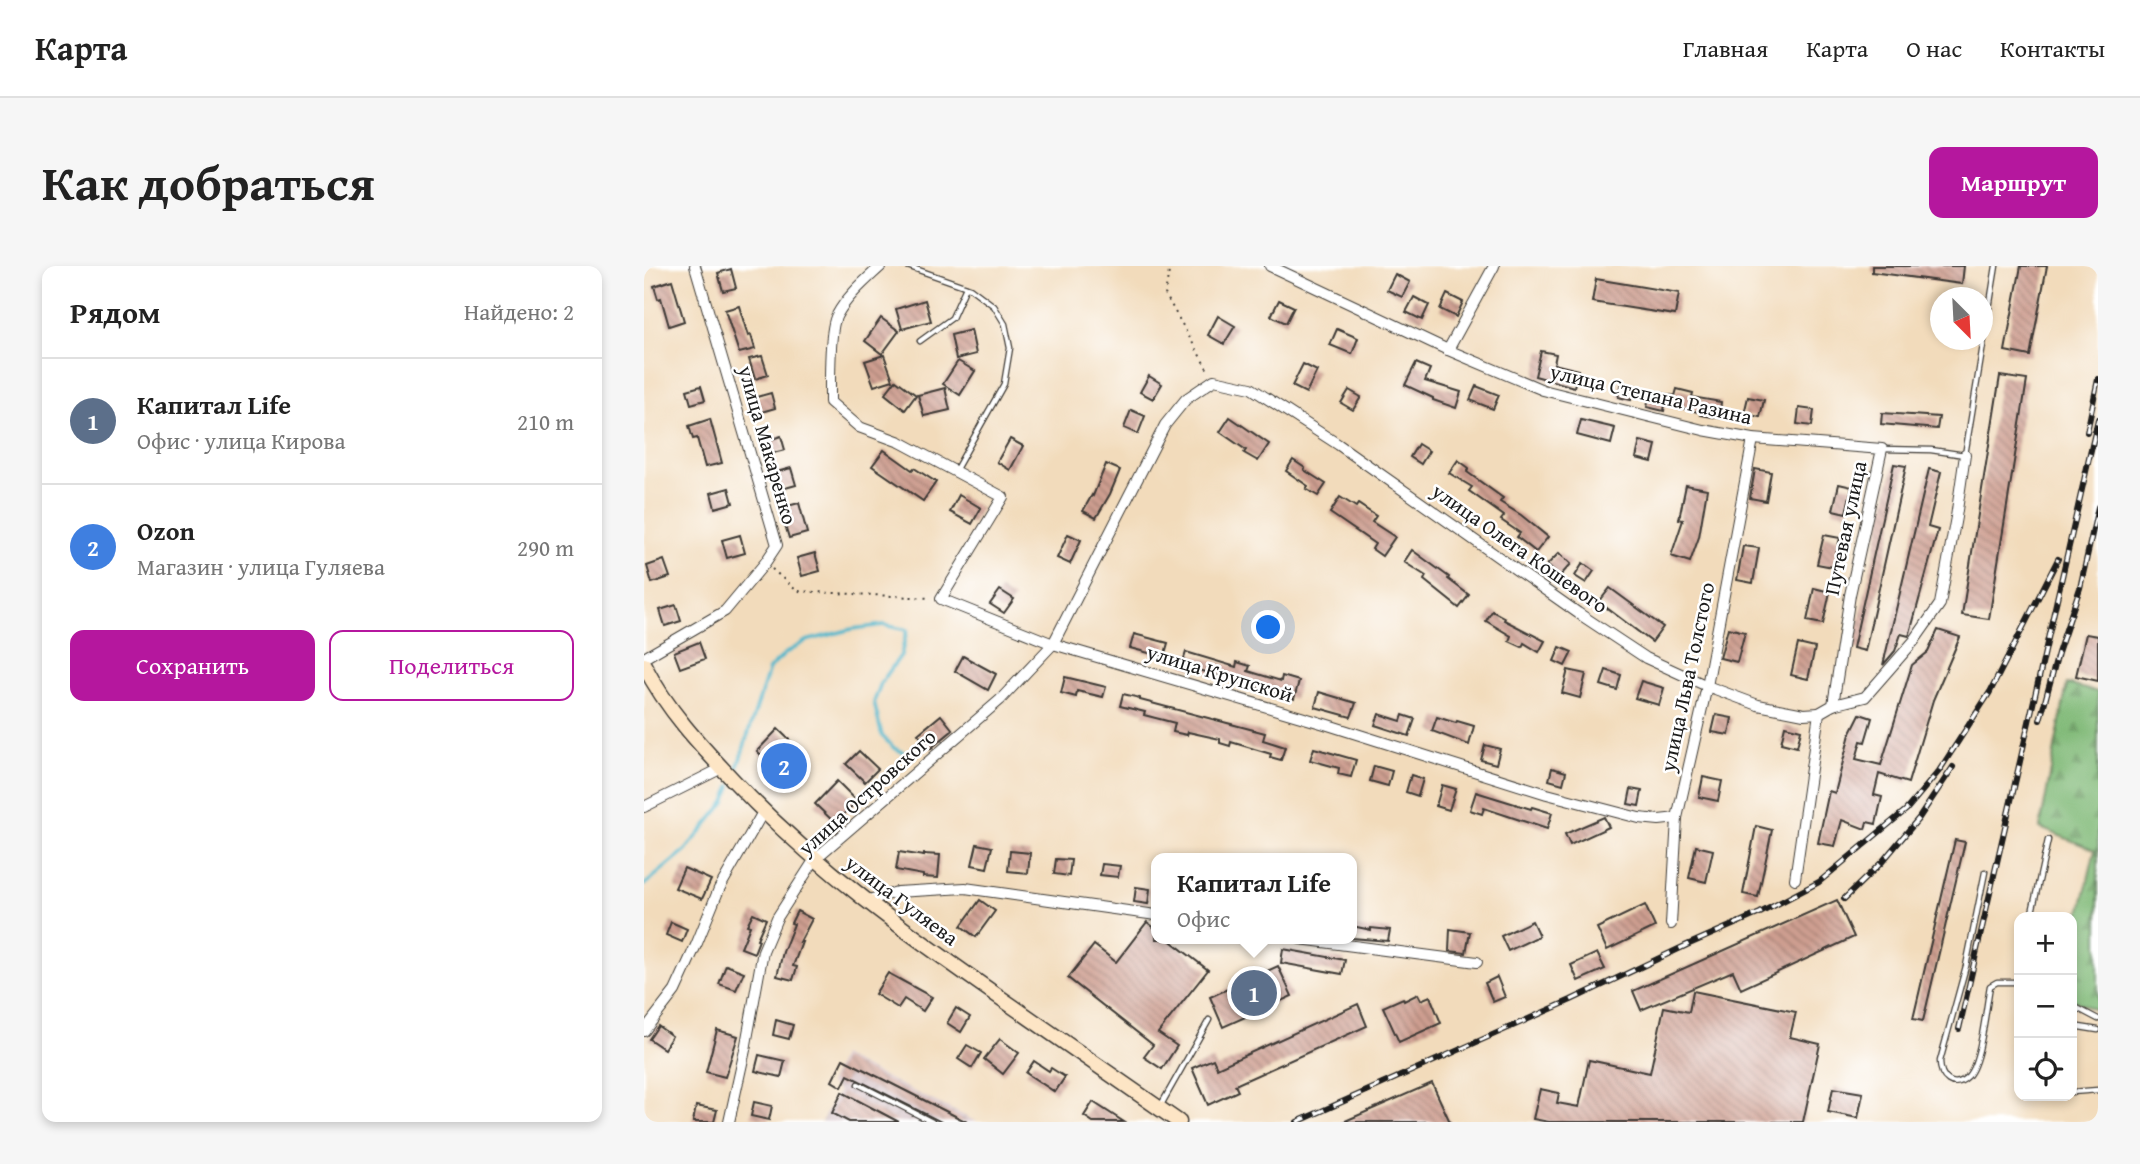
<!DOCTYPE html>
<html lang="ru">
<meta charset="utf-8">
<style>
:root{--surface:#fff;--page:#f6f6f6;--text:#222;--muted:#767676;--line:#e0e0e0;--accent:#b5179e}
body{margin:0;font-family:"Gentium Book Plus",serif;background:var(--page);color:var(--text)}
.controls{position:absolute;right:21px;bottom:21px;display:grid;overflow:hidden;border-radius:14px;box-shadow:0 4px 10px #0003}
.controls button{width:63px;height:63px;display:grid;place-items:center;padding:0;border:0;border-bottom:2px solid var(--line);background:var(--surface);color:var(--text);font:35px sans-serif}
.compass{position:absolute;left:1286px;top:21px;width:63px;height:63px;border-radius:50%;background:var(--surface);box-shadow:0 4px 10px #0003;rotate:156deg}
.you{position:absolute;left:625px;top:362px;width:24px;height:24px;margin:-18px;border:5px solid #fff;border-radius:50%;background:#1a73e8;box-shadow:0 0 0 10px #1a73e833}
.badge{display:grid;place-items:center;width:46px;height:46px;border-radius:50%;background:var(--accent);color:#fff;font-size:23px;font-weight:700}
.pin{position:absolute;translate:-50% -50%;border:4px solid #fff;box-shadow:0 2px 7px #0006}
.popup{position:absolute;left:507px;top:587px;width:206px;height:91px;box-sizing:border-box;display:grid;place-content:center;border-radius:14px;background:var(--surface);filter:drop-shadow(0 2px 5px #0005);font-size:23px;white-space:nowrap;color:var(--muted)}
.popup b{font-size:26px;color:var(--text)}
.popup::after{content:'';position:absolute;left:50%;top:100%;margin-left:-14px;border:14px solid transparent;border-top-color:var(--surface)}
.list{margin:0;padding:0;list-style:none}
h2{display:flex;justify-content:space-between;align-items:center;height:91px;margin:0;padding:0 28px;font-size:30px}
h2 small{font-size:23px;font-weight:400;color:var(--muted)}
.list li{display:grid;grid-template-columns:46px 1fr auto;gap:21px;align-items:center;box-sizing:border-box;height:126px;padding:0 28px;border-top:2px solid var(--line)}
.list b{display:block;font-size:26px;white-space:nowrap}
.list p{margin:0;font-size:23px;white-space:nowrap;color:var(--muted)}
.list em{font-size:23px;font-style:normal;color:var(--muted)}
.actions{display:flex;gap:14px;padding:21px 28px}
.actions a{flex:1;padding:16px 0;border:2px solid var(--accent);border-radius:14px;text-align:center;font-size:24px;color:var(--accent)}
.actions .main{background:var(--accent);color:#fff}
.icon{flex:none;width:38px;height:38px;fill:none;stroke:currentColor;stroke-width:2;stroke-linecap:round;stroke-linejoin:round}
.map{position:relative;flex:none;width:1454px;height:856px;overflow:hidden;border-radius:14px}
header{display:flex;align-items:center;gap:42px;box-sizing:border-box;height:98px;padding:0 35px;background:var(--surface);border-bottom:2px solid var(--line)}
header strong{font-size:33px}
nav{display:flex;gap:38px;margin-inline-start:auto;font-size:24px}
.intro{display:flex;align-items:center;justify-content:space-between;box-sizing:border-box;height:168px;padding:0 42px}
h1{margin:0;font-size:49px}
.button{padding:18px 32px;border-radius:14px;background:var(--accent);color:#fff;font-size:24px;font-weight:700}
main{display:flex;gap:42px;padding:0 42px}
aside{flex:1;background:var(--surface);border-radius:14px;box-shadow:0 4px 10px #0003}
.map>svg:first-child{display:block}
.industrial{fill:url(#industrial-furrows)}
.forest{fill:url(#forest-firs);stroke:#4e6b4a;stroke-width:2}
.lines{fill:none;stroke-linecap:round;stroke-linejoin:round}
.stream{stroke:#4db6cb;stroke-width:3.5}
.building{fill:url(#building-back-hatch)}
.lane-casing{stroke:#3c3934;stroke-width:7}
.street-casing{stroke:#3c3934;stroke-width:12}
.secondary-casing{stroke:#3c3934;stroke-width:17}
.path{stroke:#3c3934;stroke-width:2;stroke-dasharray:2 5;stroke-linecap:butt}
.lane{stroke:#fff;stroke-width:4.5}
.street{stroke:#fff;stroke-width:10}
.secondary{stroke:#fde5c5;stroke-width:14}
.rail-casing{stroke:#1c1c1c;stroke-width:6}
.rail{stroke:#fff;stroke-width:3.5;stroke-dasharray:10;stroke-linecap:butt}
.labels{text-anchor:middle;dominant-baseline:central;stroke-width:5;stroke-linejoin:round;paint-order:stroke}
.street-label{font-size:21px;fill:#1c1c1c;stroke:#fff}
</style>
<header>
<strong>Карта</strong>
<nav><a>Главная</a><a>Карта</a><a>О нас</a><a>Контакты</a></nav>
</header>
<div class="intro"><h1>Как добраться</h1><a class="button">Маршрут</a></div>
<main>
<aside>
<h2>Рядом<small>Найдено: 2</small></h2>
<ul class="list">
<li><span class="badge" style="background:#5c6f8a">1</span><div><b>Капитал Life</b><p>Офис · улица Кирова</p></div><em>210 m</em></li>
<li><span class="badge" style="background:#3f7fe0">2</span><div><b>Ozon</b><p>Магазин · улица Гуляева</p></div><em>290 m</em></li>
</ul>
<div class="actions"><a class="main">Сохранить</a><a>Поделиться</a></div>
</aside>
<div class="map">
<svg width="1454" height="856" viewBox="0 0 1454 856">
<defs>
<pattern id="industrial-furrows" width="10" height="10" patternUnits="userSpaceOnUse" patternTransform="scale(1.75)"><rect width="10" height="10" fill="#d2bec2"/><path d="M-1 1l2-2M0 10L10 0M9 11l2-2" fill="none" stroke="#b4a3a6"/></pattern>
<pattern id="forest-firs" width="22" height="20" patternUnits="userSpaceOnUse" patternTransform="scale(1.75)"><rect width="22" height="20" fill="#81ba78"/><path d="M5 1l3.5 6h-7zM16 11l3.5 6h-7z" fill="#6f9f67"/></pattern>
<pattern id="building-back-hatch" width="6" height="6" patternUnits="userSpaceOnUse" patternTransform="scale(1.75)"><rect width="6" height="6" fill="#ce9e90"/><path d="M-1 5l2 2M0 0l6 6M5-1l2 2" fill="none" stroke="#a68075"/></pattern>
</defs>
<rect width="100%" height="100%" fill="#fff"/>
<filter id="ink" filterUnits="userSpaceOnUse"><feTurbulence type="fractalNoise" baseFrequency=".0143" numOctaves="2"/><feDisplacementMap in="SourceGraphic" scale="14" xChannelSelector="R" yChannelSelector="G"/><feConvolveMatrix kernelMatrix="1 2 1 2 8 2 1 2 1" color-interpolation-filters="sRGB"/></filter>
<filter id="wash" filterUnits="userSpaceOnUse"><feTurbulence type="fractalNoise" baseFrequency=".00686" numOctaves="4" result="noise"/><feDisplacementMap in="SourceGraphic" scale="28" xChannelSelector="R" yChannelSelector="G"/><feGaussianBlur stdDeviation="1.57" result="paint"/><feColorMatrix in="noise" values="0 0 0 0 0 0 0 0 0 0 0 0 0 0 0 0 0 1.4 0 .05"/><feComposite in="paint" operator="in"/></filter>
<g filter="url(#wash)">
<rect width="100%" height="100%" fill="#f2dbbb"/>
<polygon class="industrial" points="197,790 333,856 177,856 195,825 185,818"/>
<polygon class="forest" points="1423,418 1454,426 1454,745 1428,734 1428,682 1451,584 1396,562"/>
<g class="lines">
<g class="stream">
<polyline points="91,509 125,403 142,387 162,375 208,363 240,359 263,364 257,389 237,417 230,436 238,470 250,482 269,491"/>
<polyline points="0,619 42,584 81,536 87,520"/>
</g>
</g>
<g id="blocks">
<g class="building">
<polygon points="1228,0 1320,0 1318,18 1228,6"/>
<polygon points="1377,0 1403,0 1386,90 1361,85"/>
<polygon points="87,3 92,22 79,25 74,7"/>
<polygon points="751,8 766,16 758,31 743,24"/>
<polygon points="952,13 1035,27 1031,49 948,36"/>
<polygon points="28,14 40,55 25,60 17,32 14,33 10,20"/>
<polygon points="803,28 819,36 812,51 796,43"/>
<polygon points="770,31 785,39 778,54 762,46"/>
<polygon points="281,34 287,55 258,63 252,43"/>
<polygon points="635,34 650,41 642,57 627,50"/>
<polygon points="95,40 104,70 107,69 111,83 95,87 81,44"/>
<polygon points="574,50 591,60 580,78 564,69"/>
<polygon points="237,52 255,65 238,88 221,75"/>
<polygon points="693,63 714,72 708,88 686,79"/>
<polygon points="327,64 332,88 312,93 307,69"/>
<polygon points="897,85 912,88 910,98 934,104 930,121 891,110"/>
<polygon points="240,89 249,114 230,120 221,95"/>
<polygon points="118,90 124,109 111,113 105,93"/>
<polygon points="314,95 331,105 316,129 299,118"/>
<polygon points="772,97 786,103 781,115 817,126 812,142 789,134 789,132 761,119"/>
<polygon points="659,98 673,105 662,127 648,120"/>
<polygon points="505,110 518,118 509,133 496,126"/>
<polygon points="1356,110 1383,114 1345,353 1318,349"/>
<polygon points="252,114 272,129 261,144 241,128"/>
<polygon points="977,117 990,120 987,134 974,131"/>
<polygon points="57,120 61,134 47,138 43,124"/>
<polygon points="832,120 855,129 849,143 826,134"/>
<polygon points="301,122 306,144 280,150 274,129"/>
<polygon points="1033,123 1049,127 1048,131 1077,136 1075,152 1057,149 1058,147 1021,138 1020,145 1003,141 1007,125 1031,130"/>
<polygon points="705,124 717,131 709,144 697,137"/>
<polygon points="127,127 131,142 114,147 109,132"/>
<polygon points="1104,131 1120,134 1116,151 1100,148"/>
<polygon points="1155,142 1170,144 1168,160 1153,158"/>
<polygon points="487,144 501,150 494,168 480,162"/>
<polygon points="1238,147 1295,151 1293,163 1237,158"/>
<polygon points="586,151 625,178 614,195 600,187 602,184 576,166"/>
<polygon points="66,153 78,197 61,201 53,172 49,173 45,160"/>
<polygon points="937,154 971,162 967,178 933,169"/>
<polygon points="137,170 141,184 125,188 122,175"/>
<polygon points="366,173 379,180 366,204 353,196"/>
<polygon points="996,175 1012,179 1008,196 992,192"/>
<polygon points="774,178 785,185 777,198 766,191"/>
<polygon points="240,184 268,204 270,202 292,216 279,235 228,200"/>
<polygon points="649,194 661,202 660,204 682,218 674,230 662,223 664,220 642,205"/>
<polygon points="814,194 825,202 823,206 859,232 856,236 877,249 904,271 892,286 873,271 876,267 857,254 860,250 825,225 828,221 805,207"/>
<polygon points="462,198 476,204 466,228 452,252 439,245 448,229 449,230"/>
<polygon points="1250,198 1262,200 1221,385 1209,382"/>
<polygon points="147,202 152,219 134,224 129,207"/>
<polygon points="1111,203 1127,206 1122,235 1106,232"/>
<polygon points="1285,203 1297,206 1284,261 1294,264 1266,367 1265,370 1257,368 1251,385 1239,399"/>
<polygon points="1195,218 1208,221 1202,247 1189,244"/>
<polygon points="1042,219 1063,223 1055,271 1046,296 1027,290 1039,254 1035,253"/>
<polygon points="85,222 89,237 71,242 67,227"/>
<polygon points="315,229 337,242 328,258 306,246"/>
<polygon points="696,231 712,241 714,238 732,250 728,256 751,271 738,290 728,283 731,278 686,247"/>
<polygon points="155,237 163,267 145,272 136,242"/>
<polygon points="424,268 437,274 426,298 413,292"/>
<polygon points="96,269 101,287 83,292 78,274"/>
<polygon points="1180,269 1196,272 1189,301 1173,298"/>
<polygon points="1099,280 1115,282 1109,317 1093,314"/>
<polygon points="768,284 805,311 804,313 825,329 815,342 780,314 782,310 760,296"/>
<polygon points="171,287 176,305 158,310 153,292"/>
<polygon points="915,287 927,298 915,311 903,299"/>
<polygon points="20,294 26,311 8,317 3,300"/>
<polygon points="939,297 950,305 942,317 931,310"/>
<polygon points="966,322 1019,361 1008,376 955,336"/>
<polygon points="1170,322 1186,326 1179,358 1163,355"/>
<polygon points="356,324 370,333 360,347 346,338"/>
<polygon points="32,339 37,355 21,360 16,344"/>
<polygon points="848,345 861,352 860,354 901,375 895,386 880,377 878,381 865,375 867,370 842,355"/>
<polygon points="1084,362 1101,366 1093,396 1076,392"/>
<polygon points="1294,364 1316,371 1289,434 1264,517 1235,508 1230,529 1238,531 1232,558 1223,556 1221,563 1198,554 1191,580 1174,577 1185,525 1191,527 1206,468 1216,448 1228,452 1221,476 1217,475 1212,493 1237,499 1268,399 1284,386"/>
<polygon points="490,368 524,377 520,391 486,382"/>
<polygon points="1442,368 1454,370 1454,415 1432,410"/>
<polygon points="55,376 61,393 36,402 30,386"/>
<polygon points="1154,378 1171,382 1164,413 1147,409"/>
<polygon points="916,381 928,386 921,400 910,395"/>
<polygon points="542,386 592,401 593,396 606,400 604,405 637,415 638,410 655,415 650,433 538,399"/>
<polygon points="319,390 352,408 344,424 311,405"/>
<polygon points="924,404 942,408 936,432 918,427"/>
<polygon points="962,404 977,409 973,424 957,419"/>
<polygon points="421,411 462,421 459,431 433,425 432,431 417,427"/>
<polygon points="997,415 1020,422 1015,439 991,432"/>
<polygon points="675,426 712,437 707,451 671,441"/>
<polygon points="479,428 496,432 496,434 621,467 619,474 641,481 637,494 626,491 627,488 587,476 586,480 576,477 576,473 544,466 543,469 529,466 531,457 500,449 501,446 476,440"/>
<polygon points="735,448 757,455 759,449 771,453 765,470 731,459"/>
<polygon points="297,449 309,464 286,483 274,468"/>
<polygon points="1072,449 1088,452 1085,469 1068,466"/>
<polygon points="793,451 812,457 813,455 830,460 825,479 788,465"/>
<polygon points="1141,460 1157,464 1153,481 1137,477"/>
<polygon points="134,463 163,491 141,513 113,485"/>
<polygon points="841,479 856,483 852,498 837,494"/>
<polygon points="670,482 712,494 707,511 694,508 695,502 666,494"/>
<polygon points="215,485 234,503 221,516 202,498"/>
<polygon points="730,500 748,505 744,520 726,515"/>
<polygon points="908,502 922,506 919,518 905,514"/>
<polygon points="767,509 779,513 774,530 762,526"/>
<polygon points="1059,511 1078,515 1074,535 1055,531"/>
<polygon points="193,515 213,535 191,557 171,538"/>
<polygon points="798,519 812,523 805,544 792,540"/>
<polygon points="987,523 998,525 995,540 984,538"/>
<polygon points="832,526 887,543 888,541 908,547 903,563 840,542 838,548 826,544"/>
<polygon points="960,551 965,561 926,579 921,568"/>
<polygon points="1112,560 1128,564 1114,631 1099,628"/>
<polygon points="1311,574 1321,576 1279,755 1269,753"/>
<polygon points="333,578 348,581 343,602 328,599"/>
<polygon points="1052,580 1069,584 1062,616 1045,612"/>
<polygon points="366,585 386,587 384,607 364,605"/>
<polygon points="255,586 280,590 280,588 296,589 294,612 279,611 279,609 252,604"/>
<polygon points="412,593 427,594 425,610 410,608"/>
<polygon points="458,598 476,600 474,611 456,609"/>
<polygon points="40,602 67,614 58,633 31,622"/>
<polygon points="492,621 506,623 504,638 490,636"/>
<polygon points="336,634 351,645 332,671 317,660"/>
<polygon points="1193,634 1210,671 1097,723 1089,705 997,744 989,725"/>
<polygon points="1001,639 1011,661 963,684 953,662"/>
<polygon points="153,645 168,653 156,676 158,676 149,700 153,701 149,714 133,710 139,686 150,658 147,657"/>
<polygon points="109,647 122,653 113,673 115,674 110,687 97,682 106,660 103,659"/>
<polygon points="888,655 895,670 864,685 857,670"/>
<polygon points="27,656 43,663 38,676 22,669"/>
<polygon points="503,656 512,663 512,673 524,673 564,704 514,767 533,780 518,803 500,791 509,779 424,712 450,679 472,696"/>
<polygon points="708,660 727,664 727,662 746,664 744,675 708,672"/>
<polygon points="806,663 826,666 822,687 805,685"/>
<polygon points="639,683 701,694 698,708 637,697"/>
<polygon points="953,687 961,703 934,715 927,699"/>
<polygon points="82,699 100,706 92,724 75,718"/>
<polygon points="634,700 648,730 579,761 566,731"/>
<polygon points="244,707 288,731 279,745 260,733 254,742 231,728"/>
<polygon points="853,711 861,731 849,736 841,717"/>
<polygon points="1049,725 1152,746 1146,771 1176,778 1159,856 905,856 889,853 896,823 915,827 913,837 935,841 945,794 1006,807 1020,741 1045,746"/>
<polygon points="774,728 777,734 786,730 797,757 755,776 739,741 759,732 760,735"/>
<polygon points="714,738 723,760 591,819 594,825 564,839 548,802 569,793 573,802"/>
<polygon points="312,742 326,751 317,766 303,757"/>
<polygon points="132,754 149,759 145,773 129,769"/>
<polygon points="14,760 28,770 20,783 5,773"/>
<polygon points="73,764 94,770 81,811 62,806"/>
<polygon points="356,773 375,787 359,808 340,793"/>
<polygon points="323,779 337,787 328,802 314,793"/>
<polygon points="115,789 141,795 137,811 111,805"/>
<polygon points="199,793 323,856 297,856 204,809 198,821 188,815"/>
<polygon points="390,795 405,805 407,802 421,811 411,826 382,807"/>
<polygon points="788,817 806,856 699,856"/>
<polygon points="1189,822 1219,827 1214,852 1184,846"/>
<polygon points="198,826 255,856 205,856 188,847"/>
<polygon points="110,836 128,840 125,854 107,850"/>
<polygon points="449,836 480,856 449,856 440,850"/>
<polygon points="52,840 73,844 70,856 49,856"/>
</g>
</g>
</g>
<g filter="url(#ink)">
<use href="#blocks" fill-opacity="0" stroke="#3c3934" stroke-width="2"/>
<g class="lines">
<defs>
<g id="lane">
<polyline points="263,0 326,22 350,40 361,58 366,82 360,118 311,205"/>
<polyline points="276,75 308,52 322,21"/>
<polyline points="1238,183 1287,184 1321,189 1352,0"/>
<path d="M1341,606L1322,700L1296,795C1296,812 1309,825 1324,810C1337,796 1342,741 1346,720L1353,716H1375"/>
<polyline points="1387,651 1404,574"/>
<polyline points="1373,715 1375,703"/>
<polyline points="1429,760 1454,764"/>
<polyline points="1428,767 1433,742 1454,753"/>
<polyline points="214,818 288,856"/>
<polyline points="1428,826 1454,824"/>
<polyline points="517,839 565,754"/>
</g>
<g id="street">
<polyline points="626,0 804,84 899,124 1059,164 1109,173 1238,183 1206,329 1189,439 1175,447 1151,613"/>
<polyline points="804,84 850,0"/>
<polyline points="0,392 81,345 121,297 133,279 51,0"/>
<polyline points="1189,439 1221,431 1270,375 1296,338 1312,251 1321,189"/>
<polyline points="0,541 78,502"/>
<polyline points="1033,552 1015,554 995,552 903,528 684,459 409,378 521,159 542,133 570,114 607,122 695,179 934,347 1002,392 1063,420 1114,439 1160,448 1175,447"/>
<polyline points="221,635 253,626 321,622 512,649"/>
<polyline points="1027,658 1033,552 1063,420 1109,173"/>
<polyline points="656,673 833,696"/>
<polyline points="0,765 31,725 53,677 75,623 119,546"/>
<path d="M85,856L101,784L119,685L133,652L171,593L356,434L409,378L297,333L359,231L256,176L215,161L186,136C186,118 185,61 193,49C203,30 222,14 237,0"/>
</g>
<path id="secondary" d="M0,399C23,444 56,479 90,515C173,603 263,667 361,735C419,776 477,816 535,856"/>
</defs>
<use href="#lane" class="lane-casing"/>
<use href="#street" class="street-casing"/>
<use href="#secondary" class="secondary-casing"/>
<g class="path">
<polyline points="526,0 521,28 565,106"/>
<polyline points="128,303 153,325 286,332"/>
</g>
<use href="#lane" class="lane"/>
<use href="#street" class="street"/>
<use href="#secondary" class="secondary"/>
<defs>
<g id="rail">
<polyline points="1443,166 1454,113"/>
<polyline points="1396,454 1414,387 1436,322 1454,241"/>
<polyline points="1200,633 1238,596 1275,552 1309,501"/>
<polyline points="1315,763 1454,153"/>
<polyline points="653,856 927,734 1043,679 1116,647 1175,616 1262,544 1295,505 1346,426 1414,293"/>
</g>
</defs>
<use href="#rail" class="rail-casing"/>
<use href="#rail" class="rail"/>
</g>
</g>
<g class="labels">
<g class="street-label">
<text transform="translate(1007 128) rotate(13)">улица Степана Разина</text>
<text transform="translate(124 179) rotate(74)">улица Макаренко</text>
<text transform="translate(1201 262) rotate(-78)">Путевая улица</text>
<text transform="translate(876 282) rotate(35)">улица Олега Кошевого</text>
<text transform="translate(576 407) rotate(17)">улица Крупской</text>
<text transform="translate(1043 411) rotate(-78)">улица Льва Толстого</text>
<text transform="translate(223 526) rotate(-42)">улица Островского</text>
<text transform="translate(258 634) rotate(37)">улица Гуляева</text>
</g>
</g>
</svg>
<div class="controls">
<button>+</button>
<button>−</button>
<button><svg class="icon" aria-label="locate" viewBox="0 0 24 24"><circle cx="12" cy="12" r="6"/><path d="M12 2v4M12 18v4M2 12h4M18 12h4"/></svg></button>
</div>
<svg class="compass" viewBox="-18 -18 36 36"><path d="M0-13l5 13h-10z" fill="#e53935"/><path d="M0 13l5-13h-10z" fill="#767676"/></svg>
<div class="you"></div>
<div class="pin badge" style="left:610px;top:727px;background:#5c6f8a">1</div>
<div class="popup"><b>Капитал Life</b>Офис</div>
<div class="pin badge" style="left:140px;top:500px;background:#3f7fe0">2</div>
</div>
</main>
